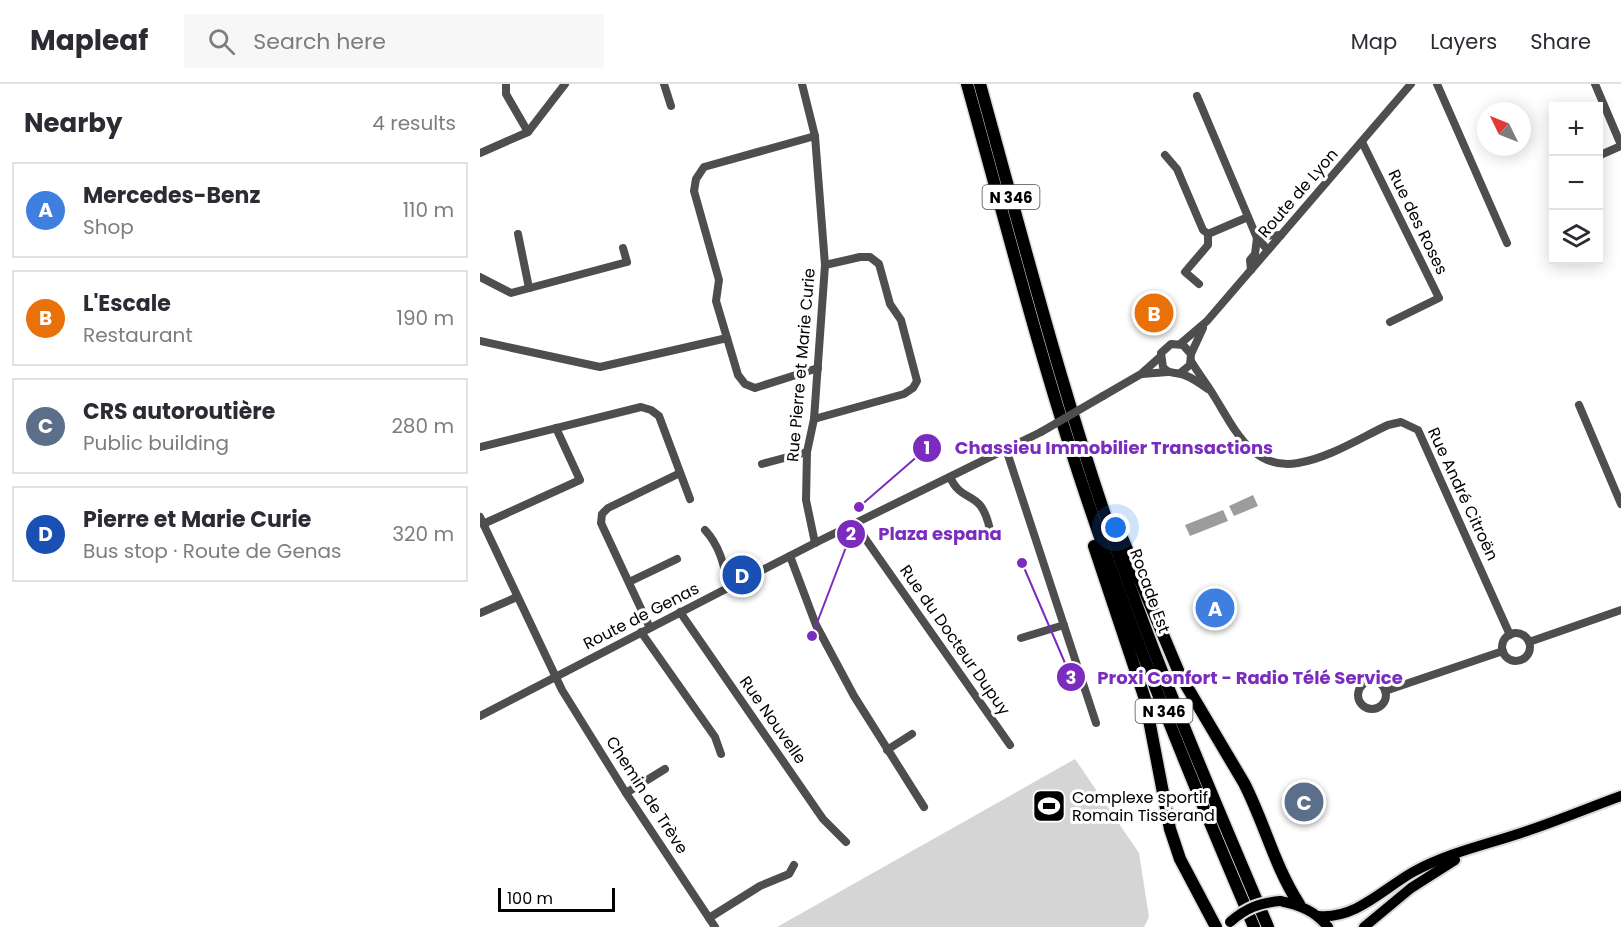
<!DOCTYPE html>
<meta charset="utf-8">
<style>
:root{--surface:#fff;--page:#f7f7f7;--text:#2b2b33;--muted:#7c7c81;--line:#e1e1e2;--accent:#0b8043}
body{margin:0;font-family:Poppins,sans-serif;background:var(--page);color:var(--text)}
.controls{position:absolute;right:18px;top:18px;display:grid;overflow:hidden;border-radius:0px;box-shadow:0 3px 15px #0003}
.controls button{width:54px;height:54px;display:grid;place-items:center;padding:0;border:0;border-bottom:2px solid var(--line);background:var(--surface);color:var(--text);font:30px sans-serif}
.compass{position:absolute;left:997px;top:18px;width:54px;height:54px;border-radius:50%;background:var(--surface);box-shadow:0 3px 15px #0003;rotate:313deg}
.scale{position:absolute;left:18px;bottom:15px;width:117px;box-sizing:border-box;padding-left:6px;border:3px solid #000;border-top:0;font-size:16px;line-height:21px;white-space:nowrap;color:#000;-webkit-text-stroke:4px #fff;paint-order:stroke}
.you{position:absolute;left:636px;top:444px;width:21px;height:21px;margin:-15px;border:4px solid #fff;border-radius:50%;background:#1a73e8;box-shadow:0 0 0 9px #1a73e833}
.badge{display:grid;place-items:center;width:39px;height:39px;border-radius:50%;background:var(--accent);color:#fff;font-size:20px;font-weight:700}
.pin{position:absolute;translate:-50% -50%;border:3px solid #fff;box-shadow:0 2px 6px #0006}
.list{margin:0;padding:0;list-style:none}
h2{display:flex;justify-content:space-between;align-items:center;height:78px;margin:0;padding:0 24px;font-size:26px}
h2 small{font-size:20px;font-weight:400;color:var(--muted)}
.list li{display:grid;grid-template-columns:39px 1fr auto;gap:18px;align-items:center;box-sizing:border-box;height:96px;margin:0 12px 12px;padding:0 12px;border:2px solid var(--line);border-radius:0px}
.list b{display:block;font-size:22px;white-space:nowrap}
.list p{margin:0;font-size:20px;white-space:nowrap;color:var(--muted)}
.list em{font-size:20px;font-style:normal;color:var(--muted)}
.icon{flex:none;width:33px;height:33px;fill:none;stroke:currentColor;stroke-width:2;stroke-linecap:round;stroke-linejoin:round}
.map{position:relative;flex:none;width:1141px;height:843px;overflow:hidden}
header{display:flex;align-items:center;gap:36px;box-sizing:border-box;height:84px;padding:0 30px;background:var(--surface);border-bottom:2px solid var(--line)}
header strong{font-size:28px}
nav{display:flex;gap:33px;margin-inline-start:auto;font-size:21px}
.search{width:420px;height:54px;background:var(--page);display:flex;align-items:center;gap:15px;box-sizing:border-box;padding:0 21px;border-radius:0px;color:var(--muted);font-size:22px}
main{display:flex}
aside{flex:1;background:var(--surface)}
.map>svg:first-child{display:block}
.green{fill:#d5d5d5}
.water{fill:#9c9c9c}
.lines{fill:none;stroke-linecap:round;stroke-linejoin:round}
.major-casing{stroke:#dbdbdb;stroke-width:14}
.highway-casing{stroke:#dbdbdb;stroke-width:15}
.minor{stroke:#4e4e4e;stroke-width:8}
.major{stroke:#000;stroke-width:10}
.highway{stroke:#000;stroke-width:12}
.major-bridge-casing{stroke:#dbdbdb;stroke-width:14;stroke-linecap:butt}
.minor-bridge{stroke:#4e4e4e;stroke-width:8}
.major-bridge{stroke:#000;stroke-width:10}
.labels{text-anchor:middle;dominant-baseline:central;stroke-width:6;stroke-linejoin:round;paint-order:stroke}
.shield{fill:#fff;stroke:#4c4c4c;stroke-width:1.5}
.shield-label{font-size:15px;font-weight:bold;fill:#000}
.street-label{font-size:16px;fill:#000;stroke:#fff}
.poi-label{font-size:16px;fill:#000;stroke:#fff;text-anchor:start}
.leader{fill:none;stroke:#7b2cbf;stroke-width:2}
.callout-dot{fill:#7b2cbf;stroke:#fff;stroke-width:2}
.mark-label{font-size:18px;text-anchor:middle;font-weight:bold;fill:#fff}
.callout-label{font-size:18px;text-anchor:middle;font-weight:bold;fill:#7b2cbf;stroke:#fff;stroke-width:6;stroke-linejoin:round;paint-order:stroke}
</style>
<header>
<strong>Mapleaf</strong>
<div class="search"><svg class="icon" aria-label="search" viewBox="0 0 24 24"><circle cx="10" cy="10" r="6"/><path d="M15 15l6 6"/></svg>Search here</div>
<nav><a>Map</a><a>Layers</a><a>Share</a></nav>
</header>
<main>
<aside>
<h2>Nearby<small>4 results</small></h2>
<ul class="list">
<li><span class="badge" style="background:#3f7fe0">A</span><div><b>Mercedes-Benz</b><p>Shop</p></div><em>110 m</em></li>
<li><span class="badge" style="background:#e8710a">B</span><div><b>L'Escale</b><p>Restaurant</p></div><em>190 m</em></li>
<li><span class="badge" style="background:#5c6f8a">C</span><div><b>CRS autoroutière</b><p>Public building</p></div><em>280 m</em></li>
<li><span class="badge" style="background:#1a4fb4">D</span><div><b>Pierre et Marie Curie</b><p>Bus stop · Route de Genas</p></div><em>320 m</em></li>
</ul>
</aside>
<div class="map">
<svg width="1141" height="843" viewBox="0 0 1141 843">
<rect width="100%" height="100%" fill="#fff"/>
<polygon class="green" points="595,675 659,769 669,833 664,843 297,843"/>
<g class="water">
<polygon points="773,411 778,422 754,432 749,422"/>
<polygon points="743,426 748,437 710,452 705,441"/>
</g>
<g class="lines">
<defs>
<g id="major">
<path d="M800,817C820,821 835,827 848,843"/>
<path d="M839,832C876,835 903,805 933,788C967,769 1005,761 1041,749C1075,738 1108,724 1141,712"/>
<polyline points="884,843 931,804 975,776"/>
</g>
<g id="highway">
<path d="M487,0C525,136 560,275 605,409C654,557 713,700 774,843"/>
<path d="M500,0C545,163 587,327 644,486C687,607 738,725 788,843"/>
<path d="M638,444L700,591L764,699C785,740 794,781 819,820"/>
<polyline points="614,462 665,615 690,745 700,775 736,843"/>
</g>
</defs>
<use href="#major" class="major-casing"/>
<use href="#highway" class="highway-casing"/>
<g class="minor">
<polyline points="26,0 26,10 48,48"/>
<polyline points="184,0 191,22"/>
<polyline points="322,0 335,52 345,181 334,335 327,368 326,416 335,459"/>
<polyline points="957,0 1027,159"/>
<polyline points="1115,0 1141,61"/>
<polyline points="717,12 777,154 788,166"/>
<polyline points="335,52 224,83 216,95 214,107 239,196 236,217 258,291 265,300 275,304 338,284"/>
<polyline points="882,58 959,214 910,238"/>
<polyline points="0,69 48,48 85,0"/>
<polyline points="685,71 697,85 723,146 728,150 768,133"/>
<polyline points="1118,72 1141,62"/>
<polyline points="775,148 783,152 801,151"/>
<polyline points="38,150 49,204"/>
<polyline points="771,186 770,176 775,170 777,154"/>
<polyline points="0,193 31,209 147,178 143,164"/>
<polyline points="719,200 705,188 728,161 728,150"/>
<polyline points="0,257 120,283 247,254"/>
<polyline points="700,260 727,237 931,0"/>
<polyline points="711,270 723,244"/>
<path d="M711,277C718,289 727,300 734,312C754,344 772,387 818,379C849,374 880,354 908,341L921,338L938,346L1030,551"/>
<path d="M700,289L710,281L711,270L703,261L691,260L681,269L683,283C689,290 693,288 701,290C711,292 720,300 728,305"/>
<polyline points="662,290 688,288"/>
<polyline points="623,312 661,290 680,273"/>
<polyline points="1099,321 1141,420"/>
<polyline points="334,335 424,310 433,304 437,297 421,236 410,220 399,180 390,173 380,173 345,181"/>
<polyline points="0,363 161,323 171,326 179,332 210,415"/>
<polyline points="526,365 616,639"/>
<polyline points="282,380 327,368"/>
<path d="M470,393C483,422 501,403 510,446"/>
<polyline points="0,433 82,606 146,709 235,843"/>
<polyline points="3,440 100,396 76,344"/>
<polyline points="375,440 530,661"/>
<path d="M225,446C240,462 244,482 249,503"/>
<polyline points="310,472 336,541 374,612 444,723"/>
<polyline points="149,498 197,475"/>
<polyline points="200,528 343,735 366,758"/>
<polyline points="0,529 37,513"/>
<polyline points="170,544 121,439 122,430 128,424 200,389"/>
<polyline points="161,548 235,653 241,670"/>
<circle cx="1036" cy="563" r="14"/>
<polyline points="541,554 584,541"/>
<polyline points="1049,558 1141,526"/>
<circle cx="892" cy="611" r="14"/>
<polyline points="905,607 1023,567"/>
<polyline points="0,632 335,459 561,348"/>
<polyline points="407,666 432,650"/>
<polyline points="146,709 185,685"/>
<polyline points="229,834 280,802 309,790 314,781"/>
</g>
<use href="#major" class="major"/>
<use href="#highway" class="highway"/>
<defs>
<path id="major-bridge" d="M750,838C766,824 779,819 800,817"/>
</defs>
<use href="#major-bridge" class="major-bridge-casing"/>
<polyline class="minor-bridge" points="561,348 623,312"/>
<use href="#major-bridge" class="major-bridge"/>
</g>
<defs>
<symbol id="stadium-square" viewBox="-11 -11 22 22"><rect x="-9" y="-9" width="18" height="18" rx="4" fill="#000" stroke="#fff"/><path d="M0-5a6.5 5 0 1 0 0 10a6.5 5 0 1 0 0-10ZM-3.5-1.8h7v3.6h-7Z" fill="#fff"/></symbol>
</defs>
<g fill-rule="evenodd">
<use href="#stadium-square" x="550" y="703" width="38" height="38"/>
</g>
<g class="labels">
<g class="shield">
<rect x="502.5" y="101" width="57" height="24" rx="4.5"/>
<rect x="655.5" y="615" width="57" height="24" rx="4.5"/>
</g>
<g class="shield-label">
<text x="531" y="113">N 346</text>
<text x="684" y="627">N 346</text>
</g>
<g class="street-label">
<text transform="translate(818 109) rotate(-49)">Route de Lyon</text>
<text transform="translate(938 138) rotate(64)">Rue des Roses</text>
<text transform="translate(321 281) rotate(-85)">Rue Pierre et Marie Curie</text>
<text transform="translate(983 410) rotate(65)">Rue André Citroën</text>
<text transform="translate(670 507) rotate(70)">Rocade Est</text>
<text transform="translate(161 532) rotate(-27)">Route de Genas</text>
<text transform="translate(475 556) rotate(55)">Rue du Docteur Dupuy</text>
<text transform="translate(293 636) rotate(55)">Rue Nouvelle</text>
<text transform="translate(167 711) rotate(57)">Chemin de Trève</text>
</g>
<g class="poi-label">
<text x="592" y="713">Complexe sportif<tspan x="592" dy="18">Romain Tisserand</tspan></text>
</g>
</g>
<path class="leader" d="M379 423L447 364M332 552L371 450M542 479L591 593"/>
<g class="callout-dot">
<circle cx="379" cy="423" r="6"/>
<circle cx="332" cy="552" r="6"/>
<circle cx="542" cy="479" r="6"/>
<circle cx="447" cy="364" r="15"/>
<circle cx="371" cy="450" r="15"/>
<circle cx="591" cy="593" r="15"/>
</g>
<g class="mark-label">
<text x="447" y="370">1</text>
<text x="371" y="456">2</text>
<text x="591" y="600">3</text>
</g>
<g class="callout-label">
<text x="634" y="370">Chassieu Immobilier Transactions</text>
<text x="460" y="456">Plaza espana</text>
<text x="770" y="600">Proxi Confort - Radio Télé Service</text>
</g>
</svg>
<div class="controls">
<button>+</button>
<button>−</button>
<button><svg class="icon" aria-label="layers" viewBox="0 0 24 24"><path d="M12 4l9 5-9 5-9-5zM3 14l9 5 9-5"/></svg></button>
</div>
<svg class="compass" viewBox="-18 -18 36 36"><path d="M0-13l5 13h-10z" fill="#e53935"/><path d="M0 13l5-13h-10z" fill="#7c7c81"/></svg>
<div class="scale">100 m</div>
<div class="you"></div>
<div class="pin badge" style="left:735px;top:524px;background:#3f7fe0">A</div>
<div class="pin badge" style="left:674px;top:229px;background:#e8710a">B</div>
<div class="pin badge" style="left:824px;top:718px;background:#5c6f8a">C</div>
<div class="pin badge" style="left:262px;top:491px;background:#1a4fb4">D</div>
</div>
</main>
